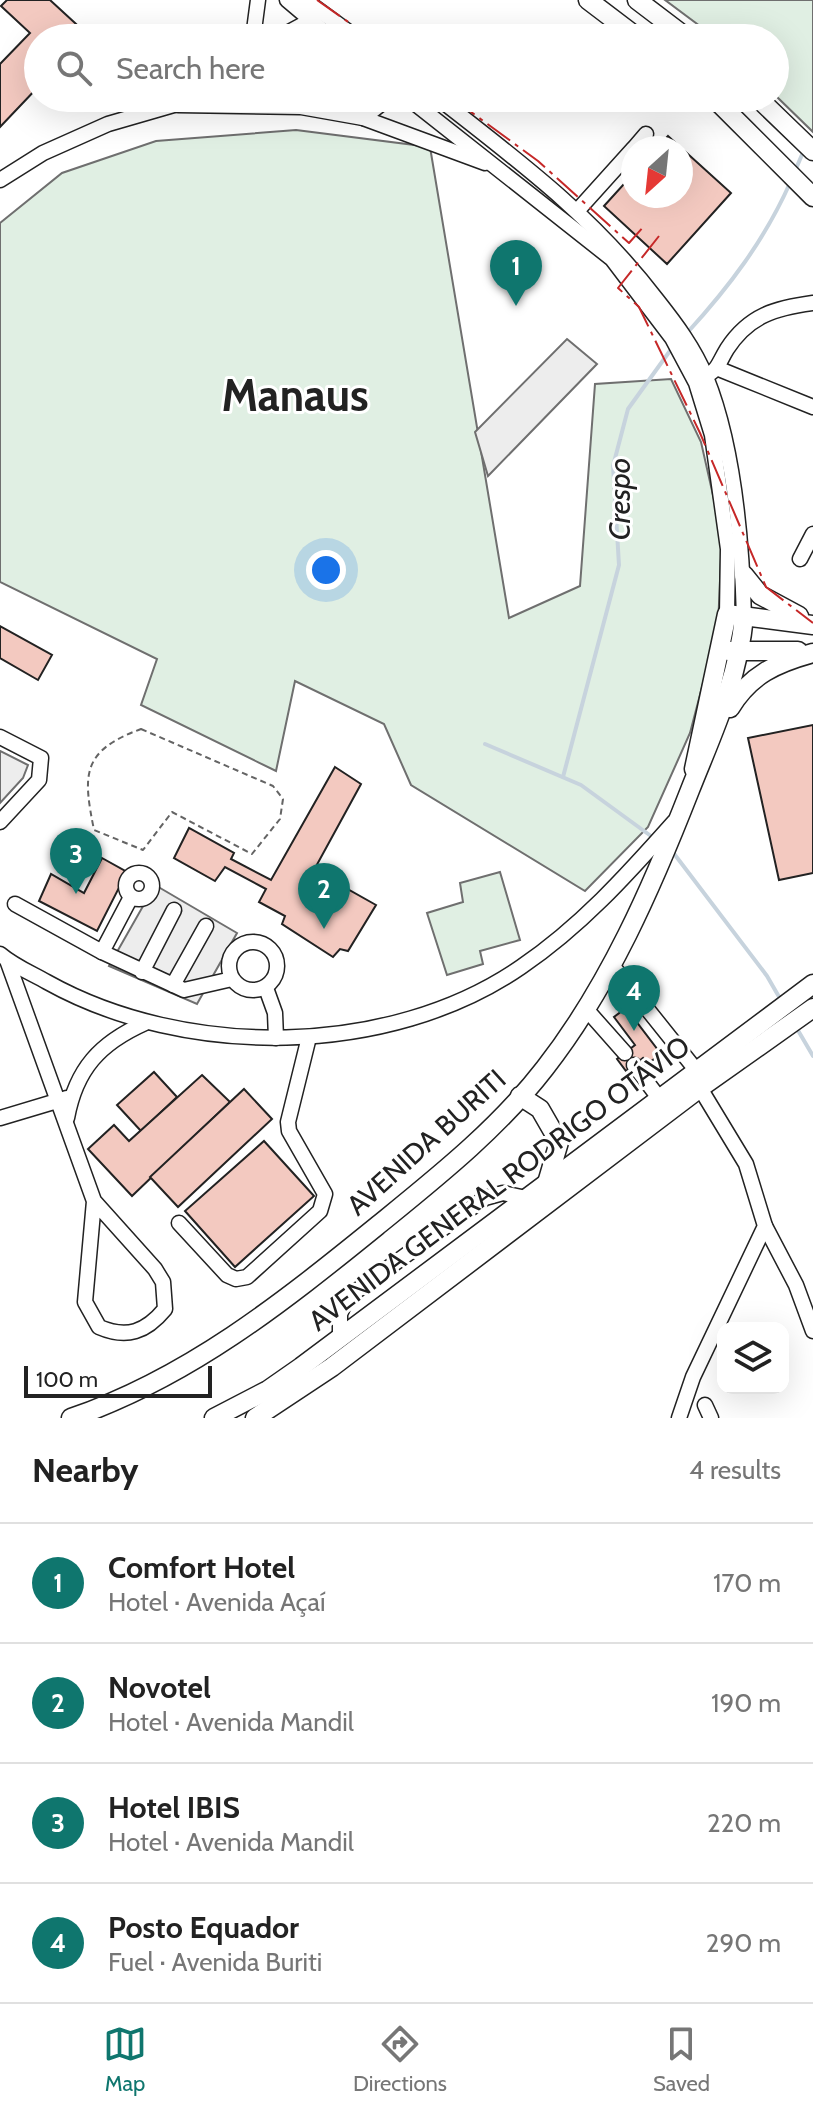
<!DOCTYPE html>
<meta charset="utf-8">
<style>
:root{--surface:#fff;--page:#f2f2f2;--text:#222;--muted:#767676;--line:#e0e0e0;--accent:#0f766e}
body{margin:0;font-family:Cabin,sans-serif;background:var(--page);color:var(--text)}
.controls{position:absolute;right:24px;bottom:24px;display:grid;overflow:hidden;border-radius:16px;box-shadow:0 8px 32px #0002}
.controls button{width:72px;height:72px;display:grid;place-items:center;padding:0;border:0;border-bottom:2px solid var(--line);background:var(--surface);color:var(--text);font:40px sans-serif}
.compass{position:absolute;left:621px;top:136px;width:72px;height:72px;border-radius:50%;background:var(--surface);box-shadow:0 8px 32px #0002;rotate:207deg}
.scale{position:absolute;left:24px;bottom:20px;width:188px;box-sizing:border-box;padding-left:8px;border:4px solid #222;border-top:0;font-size:22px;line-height:28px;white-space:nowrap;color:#222;-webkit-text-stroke:6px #fff;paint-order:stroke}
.you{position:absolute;left:326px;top:570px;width:28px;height:28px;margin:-20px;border:6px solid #fff;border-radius:50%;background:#1a73e8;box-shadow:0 0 0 12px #1a73e833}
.badge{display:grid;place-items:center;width:52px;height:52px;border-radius:50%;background:var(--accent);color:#fff;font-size:26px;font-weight:700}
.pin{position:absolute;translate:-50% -66px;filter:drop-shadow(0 2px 4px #0008)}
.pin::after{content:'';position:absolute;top:42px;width:28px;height:24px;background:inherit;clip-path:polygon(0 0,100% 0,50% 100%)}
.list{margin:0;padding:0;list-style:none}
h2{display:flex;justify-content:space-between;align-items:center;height:104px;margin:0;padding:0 32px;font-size:34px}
h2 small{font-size:26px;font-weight:400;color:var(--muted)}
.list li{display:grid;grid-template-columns:52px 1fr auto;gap:24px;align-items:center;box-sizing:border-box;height:120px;padding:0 32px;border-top:2px solid var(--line)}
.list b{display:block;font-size:30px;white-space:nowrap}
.list p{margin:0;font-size:26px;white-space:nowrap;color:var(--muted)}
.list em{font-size:26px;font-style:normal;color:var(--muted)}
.icon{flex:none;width:44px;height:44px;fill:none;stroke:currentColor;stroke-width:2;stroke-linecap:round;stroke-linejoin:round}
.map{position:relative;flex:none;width:813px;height:1418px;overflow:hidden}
.search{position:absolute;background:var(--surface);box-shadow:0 8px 32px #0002;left:24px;right:24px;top:24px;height:88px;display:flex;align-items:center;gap:20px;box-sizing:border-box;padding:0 28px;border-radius:44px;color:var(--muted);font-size:30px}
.sheet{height:584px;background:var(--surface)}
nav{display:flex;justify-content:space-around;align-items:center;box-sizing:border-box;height:112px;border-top:2px solid var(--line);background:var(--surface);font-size:22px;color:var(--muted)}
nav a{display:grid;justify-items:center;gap:4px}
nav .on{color:var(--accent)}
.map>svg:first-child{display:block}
.green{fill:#e0efe3;stroke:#6f6f6f;stroke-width:2}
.parking{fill:#ededed;stroke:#6f6f6f;stroke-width:2}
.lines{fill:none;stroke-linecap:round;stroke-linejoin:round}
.stream{stroke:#c7d3dd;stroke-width:4}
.building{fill:#f3c9c0;stroke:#222;stroke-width:2}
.minor-casing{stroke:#222;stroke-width:17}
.major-casing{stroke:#222;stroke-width:21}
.path{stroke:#646464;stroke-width:2;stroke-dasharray:6 4;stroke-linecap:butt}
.minor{stroke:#fff;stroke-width:14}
.major{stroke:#fff;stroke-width:18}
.power{stroke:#c62828;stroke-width:2;stroke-dasharray:28 6 4 6;stroke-linecap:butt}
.labels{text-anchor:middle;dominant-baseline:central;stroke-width:6;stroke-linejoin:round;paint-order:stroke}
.street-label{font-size:28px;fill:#222;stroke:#fff}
.water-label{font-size:30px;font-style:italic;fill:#222;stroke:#fff}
.town-label{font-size:44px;font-weight:bold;fill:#222;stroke:#fff}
</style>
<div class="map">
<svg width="813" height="1418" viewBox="0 0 813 1418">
<rect width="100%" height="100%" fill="#fff"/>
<g class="green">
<polygon points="665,0 813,0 813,132 775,95 775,38 716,38"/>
<polygon points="296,130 430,147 509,618 580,586 595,384 671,379 701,442 722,535 718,626 690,733 648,827 585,891 411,785 384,724 295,681 276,771 141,705 157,659 0,582 0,223 62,173 156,141"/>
<polygon points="500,872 520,940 480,951 483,964 447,975 427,913 463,902 460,883"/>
</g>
<g class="parking">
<polygon points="567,339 597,364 488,476 475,432"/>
<polygon points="0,751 28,765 23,778 0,803"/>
<polygon points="155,885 237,933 197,1004 109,966"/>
</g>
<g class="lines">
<g class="stream">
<polyline points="795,171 804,150"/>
<path d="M687,333C729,287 764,241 790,183"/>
<polyline points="485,744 581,785 655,839"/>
<polyline points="563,777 619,565 613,466 628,409 672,348"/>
<polyline points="672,851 767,976 782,1002"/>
<polyline points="796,1027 813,1056"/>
</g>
</g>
<g class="building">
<polygon points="7,0 50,0 88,35 84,38 38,38 38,87 0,127 0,64 30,33 1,6"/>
<polygon points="668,136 731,193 667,264 604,206 633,174 633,196 681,196 681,148 657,148"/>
<polygon points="0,626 52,655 38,680 0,658"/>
<polygon points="813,725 813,873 779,880 748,738"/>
<polygon points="335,767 361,784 308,881 319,891 326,877 376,905 348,951 340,949 333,957 282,924 285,916 259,902 266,889 225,867 215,881 174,858 189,828 234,853 231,859 271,880"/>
<polygon points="102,858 127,872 97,931 39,901 51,874 84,893"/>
<polygon points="626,1008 661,1054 647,1064 643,1058 626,1071 617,1059 635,1045 614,1017"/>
<polygon points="154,1072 177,1097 141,1131 117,1105"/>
<polygon points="202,1075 230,1102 132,1196 88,1149 114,1125 129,1141"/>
<polygon points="244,1089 272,1119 178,1207 150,1177"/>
<polygon points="264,1141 314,1196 235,1267 185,1211"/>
</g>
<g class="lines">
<defs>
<g id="minor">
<polyline points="287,0 332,38"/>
<polyline points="305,0 357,38"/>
<polyline points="253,38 258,0"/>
<polyline points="278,38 315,18"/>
<polyline points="408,98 612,259 672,338 696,383 712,435 728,549 727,614"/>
<path d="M438,98C520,162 593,216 657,300C676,324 694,348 706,377C734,446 742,543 744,617"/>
<polyline points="178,105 301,107 363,118 485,163"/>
<polyline points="363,118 389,98"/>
<polyline points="634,148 646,134"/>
<polyline points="0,180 43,153 108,124 184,102"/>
<polyline points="578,210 633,149"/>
<polyline points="719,369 813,407"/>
<path d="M699,381C721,367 715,369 727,349C749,315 776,308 813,303"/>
<polyline points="800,559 813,534"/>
<polyline points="0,737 41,758 39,780 0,822"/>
<circle cx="139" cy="886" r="13"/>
<polyline points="131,897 102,952 184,990 232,979"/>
<polyline points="15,904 102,952"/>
<circle cx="253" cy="966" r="24"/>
<path d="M0,954C14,966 31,973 47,982C185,1059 389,1058 521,967C580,927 626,876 674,822"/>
<path d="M7,960L94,1201L155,1269L163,1282L165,1309C146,1332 127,1339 99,1327L85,1302L94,1201"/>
<polyline points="612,965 696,1070"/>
<polyline points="142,972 174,910"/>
<polyline points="173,985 206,926"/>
<polyline points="266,988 275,1013 276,1038"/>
<polyline points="586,1009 625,1053"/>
<polyline points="634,1065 659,1098"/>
<polyline points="0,1118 67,1098"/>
<path d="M67,1118C76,1069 100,1043 145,1023"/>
<polyline points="179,1223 227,1275 236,1279 247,1277 320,1211 325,1194 289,1131 288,1122 309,1037"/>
<polyline points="765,1226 796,1285 813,1331"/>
<polyline points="340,1338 340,1314 348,1297 485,1198 503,1193 526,1198"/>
<polyline points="705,1405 711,1418"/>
<polyline points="679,1418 693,1377 765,1226 746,1164 700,1088"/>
</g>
<g id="major">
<polyline points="588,0 638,38"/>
<polyline points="637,0 687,38"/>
<polyline points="714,98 813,197"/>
<polyline points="758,98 813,151"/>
<polyline points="744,575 760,595 799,616"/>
<polyline points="728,651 798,651"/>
<path d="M730,708C750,675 776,663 813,653"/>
<polyline points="694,769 727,614 813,625"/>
<polyline points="520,1096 540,1109 559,1142 547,1183"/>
<path d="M71,1418C188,1378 282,1303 377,1226C436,1178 498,1129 545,1068C609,986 652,887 690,790C713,732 738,680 744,617"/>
<polyline points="214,1418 268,1390 301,1367 813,984"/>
<polyline points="255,1418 332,1367 700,1088 813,1008"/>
</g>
</defs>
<use href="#minor" class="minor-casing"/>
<use href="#major" class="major-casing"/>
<path class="path" d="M141,729L273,786L283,799L280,819L252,854L172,812L143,850L94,830C83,775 81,751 141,729Z"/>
<use href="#minor" class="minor"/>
<use href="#major" class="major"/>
<g class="power">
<polyline points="317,0 371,38"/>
<polyline points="452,98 538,161 629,243 645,225"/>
<polyline points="659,236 618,288 639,307 700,433 766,587 813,623"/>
</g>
</g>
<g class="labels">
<g class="street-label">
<text transform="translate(426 1142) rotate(-42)">AVENIDA BURITI</text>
<text transform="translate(499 1183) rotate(-37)">AVENIDA GENERAL RODRIGO OTÁVIO</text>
</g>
<g class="water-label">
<text transform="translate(619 499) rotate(-90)">Crespo</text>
</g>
<g class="town-label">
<text x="295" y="395">Manaus</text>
</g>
</g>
</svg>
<div class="controls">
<button><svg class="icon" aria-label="layers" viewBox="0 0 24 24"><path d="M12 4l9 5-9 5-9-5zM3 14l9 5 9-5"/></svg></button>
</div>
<svg class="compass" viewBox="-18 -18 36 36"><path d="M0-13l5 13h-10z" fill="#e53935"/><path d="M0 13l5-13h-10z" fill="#767676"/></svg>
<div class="scale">100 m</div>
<div class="you"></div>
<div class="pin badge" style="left:516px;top:306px">1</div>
<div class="pin badge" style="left:324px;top:929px">2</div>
<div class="pin badge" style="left:76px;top:894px">3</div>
<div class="pin badge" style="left:634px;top:1031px">4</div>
<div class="search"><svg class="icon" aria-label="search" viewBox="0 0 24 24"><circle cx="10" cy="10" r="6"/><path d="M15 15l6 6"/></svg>Search here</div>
</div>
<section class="sheet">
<h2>Nearby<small>4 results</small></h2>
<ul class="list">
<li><span class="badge">1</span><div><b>Comfort Hotel</b><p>Hotel · Avenida Açaí</p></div><em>170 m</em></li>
<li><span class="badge">2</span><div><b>Novotel</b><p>Hotel · Avenida Mandil</p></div><em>190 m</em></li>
<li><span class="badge">3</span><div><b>Hotel IBIS</b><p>Hotel · Avenida Mandil</p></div><em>220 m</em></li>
<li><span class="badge">4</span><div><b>Posto Equador</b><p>Fuel · Avenida Buriti</p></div><em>290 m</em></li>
</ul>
</section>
<nav>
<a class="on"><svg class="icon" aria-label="map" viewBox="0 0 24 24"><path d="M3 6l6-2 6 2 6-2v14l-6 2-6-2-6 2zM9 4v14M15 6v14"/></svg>Map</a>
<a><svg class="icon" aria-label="directions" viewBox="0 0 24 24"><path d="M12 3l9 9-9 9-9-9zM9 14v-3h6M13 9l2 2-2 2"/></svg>Directions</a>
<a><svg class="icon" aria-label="saved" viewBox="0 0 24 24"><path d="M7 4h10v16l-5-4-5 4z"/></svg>Saved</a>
</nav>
